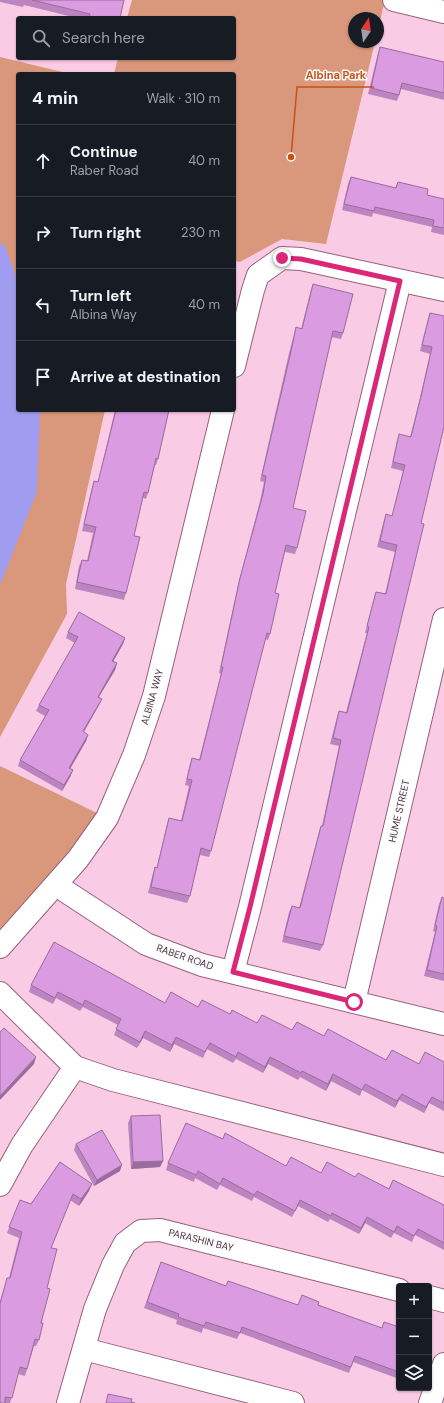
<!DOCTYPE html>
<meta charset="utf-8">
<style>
:root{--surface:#171b24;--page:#20242c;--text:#f1f3f6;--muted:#9ea1a6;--line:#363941}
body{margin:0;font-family:"DM Sans",sans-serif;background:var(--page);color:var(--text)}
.controls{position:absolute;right:12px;bottom:12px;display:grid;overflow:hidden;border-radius:4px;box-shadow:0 1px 3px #0004}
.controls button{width:36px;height:36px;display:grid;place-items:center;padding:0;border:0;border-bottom:1px solid var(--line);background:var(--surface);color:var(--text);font:20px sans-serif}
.compass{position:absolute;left:348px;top:12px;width:36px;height:36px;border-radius:50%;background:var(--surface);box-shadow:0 1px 3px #0004;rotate:13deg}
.stop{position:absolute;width:12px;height:12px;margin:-9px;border:3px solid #db2777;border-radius:50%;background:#fff}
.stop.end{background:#db2777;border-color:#fff;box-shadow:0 1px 4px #0008}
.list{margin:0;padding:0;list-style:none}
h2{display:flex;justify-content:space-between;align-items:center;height:52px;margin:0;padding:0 16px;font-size:17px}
h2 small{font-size:13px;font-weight:400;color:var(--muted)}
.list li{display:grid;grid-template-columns:26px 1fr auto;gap:12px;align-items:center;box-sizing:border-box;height:72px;padding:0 16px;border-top:1px solid var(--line)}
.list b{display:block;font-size:15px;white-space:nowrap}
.list p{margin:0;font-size:13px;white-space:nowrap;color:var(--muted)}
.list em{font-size:13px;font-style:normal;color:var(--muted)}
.icon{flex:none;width:22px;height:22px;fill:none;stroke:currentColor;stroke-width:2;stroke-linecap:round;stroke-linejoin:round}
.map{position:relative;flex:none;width:444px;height:1403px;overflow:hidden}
.search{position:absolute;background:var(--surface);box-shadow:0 1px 3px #0004;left:16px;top:16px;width:220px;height:44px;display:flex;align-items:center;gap:10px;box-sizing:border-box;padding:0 14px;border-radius:4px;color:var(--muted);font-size:15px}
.panel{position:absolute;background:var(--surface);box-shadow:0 1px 3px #0004;left:16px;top:72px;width:220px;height:340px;border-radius:4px}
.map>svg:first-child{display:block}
.green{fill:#d9987b}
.water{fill:#a09df0}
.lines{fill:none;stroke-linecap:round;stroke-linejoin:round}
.minor-casing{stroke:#95617f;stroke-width:24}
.minor{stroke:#fff;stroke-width:22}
.wall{fill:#bc85c1}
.shaded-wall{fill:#996c9d}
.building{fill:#db9be0;stroke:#996c9d}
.route{stroke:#db2777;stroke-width:5}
.labels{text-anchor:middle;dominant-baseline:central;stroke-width:3;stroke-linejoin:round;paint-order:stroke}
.street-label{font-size:10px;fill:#48313e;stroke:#fcfcfc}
.leader{fill:none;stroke:#c85116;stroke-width:1.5}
.callout-dot{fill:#c85116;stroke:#fcfcfc;stroke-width:1.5}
.callout-label{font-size:11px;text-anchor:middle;font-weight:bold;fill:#c85116;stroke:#fcfcfc;stroke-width:3;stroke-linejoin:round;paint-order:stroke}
</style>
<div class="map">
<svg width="444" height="1403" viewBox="0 0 444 1403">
<rect width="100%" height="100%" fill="#facbe5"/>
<g class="green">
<polygon points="132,0 385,0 378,29 378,18 354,18 354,42 375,42 326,244 282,239 240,262 234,261 234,74 114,74 118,58 234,58 234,18 127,18"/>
<polygon points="0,57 71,74 18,74 18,410 105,410 66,584 67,614 0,737"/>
<polygon points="0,766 97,813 70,851 0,940"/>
</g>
<polygon class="water" points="0,243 5,246 18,282 18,410 40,410 37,492 0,585"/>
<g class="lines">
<defs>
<g id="minor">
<polyline points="394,0 444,12"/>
<polyline points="234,366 253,290 258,275 282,258 301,259 444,290"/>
<polyline points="56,885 146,944 202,965 444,1024"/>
<polyline points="0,947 78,859 107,818 134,755 154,696 223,410"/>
<polyline points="233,972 250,907 400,281"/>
<polyline points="0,993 75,1067 113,1080 444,1165"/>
<polyline points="354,1002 444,619"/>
<polyline points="0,1185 22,1145 75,1067"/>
<polyline points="429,1297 444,1301"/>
<polyline points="84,1349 293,1403"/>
<polyline points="68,1403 95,1309 113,1265 125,1243 141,1231 160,1230 399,1290"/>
<polyline points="430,1403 444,1364"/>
</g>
</defs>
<use href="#minor" class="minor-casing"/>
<use href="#minor" class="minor"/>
</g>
<g class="wall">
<polygon points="0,0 124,0 120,18 77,18 24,5 23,7 0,2"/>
<polygon points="380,47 444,62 444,100 401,89 397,101 368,94 378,53"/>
<polygon points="351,177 395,188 398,182 427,195 444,199 444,235 431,232 432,227 373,213 372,217 342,210 348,184"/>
<polygon points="313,284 343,333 341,339 331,337 293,508 297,548 295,554 285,552 275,593 270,634 268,640 265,639 211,851 209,857 200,855 190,896 187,903 148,893 153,873 155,867 157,867 167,824 169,818 181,821 189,786 185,785 190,764 192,758 199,760 221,674 219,673 238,585 260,501 264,482 260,481 289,353 294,334 296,327 301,329 311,290"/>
<polygon points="430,313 444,316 323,945 320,951 282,942 289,912 292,906 299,908 319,832 321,826 322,826 339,746 330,744 337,717 339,711 346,712 367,633 365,633 374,598 376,592 385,594 395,552 377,547 384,520 386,514 392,516 403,471 391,468 397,441 399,434 410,437 420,398 430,354 420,351 428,319"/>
<polygon points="115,410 169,410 158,459 156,465 155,465 148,493 146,499 143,498 134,536 126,593 124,600 75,589 79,566 82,560 87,561 93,533 82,531 92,488 94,481 98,482"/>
<polygon points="68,632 125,638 123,644 113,661 117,663 115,670 99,697 99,705 84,732 88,735 86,741 70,769 73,770 70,777 62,791 18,766 20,760 45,716 36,711 39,705 75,643 66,638"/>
<polygon points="444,896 444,981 424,976 435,932 433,931 439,904 442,897 444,898"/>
<polygon points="31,985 165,1003 198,1007 230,1014 257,1023 292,1030 324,1036 386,1060 419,1064 444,1062 444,1111 429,1103 424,1113 399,1100 395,1108 362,1090 360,1096 331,1081 326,1091 300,1077 298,1080 268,1064 263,1073 236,1059 233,1063 207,1049 203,1058 174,1044 170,1052 143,1038 137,1048 114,1035 118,1025 83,1007 80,1011 56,998 53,1004 29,992"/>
<polygon points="131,1116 163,1161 160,1167 131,1169 128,1123"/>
<polygon points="76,1144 120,1171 94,1186 74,1150"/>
<polygon points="60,1162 89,1191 79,1206 70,1200 51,1248 47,1288 39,1340 36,1346 34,1346 25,1376 18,1374 10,1403 0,1403 0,1301 7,1278 9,1278 19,1238 7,1233 20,1200 31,1204"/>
<polygon points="168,1163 286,1166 321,1173 355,1177 389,1189 444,1205 444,1250 415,1235 412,1242 394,1233 391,1238 365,1223 359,1234 330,1219 328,1222 298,1206 292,1217 254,1197 252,1201 220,1185 217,1190 195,1178 194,1182 166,1170"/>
<polygon points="161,1262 226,1286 298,1305 318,1305 382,1328 399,1327 399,1379 353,1362 349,1373 240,1333 237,1339 203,1328 202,1333 176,1324 177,1320 144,1308"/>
</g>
<g class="shaded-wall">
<polygon points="125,638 123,644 110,667 112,661"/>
<polygon points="117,663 115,670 95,703 98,697"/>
<polygon points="102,699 99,705 80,738 83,731"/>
<polygon points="88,735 86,741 67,774 69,768"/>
<polygon points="73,770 70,777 62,791 64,785"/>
<polygon points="145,1031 143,1038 137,1048 140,1042"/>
<polygon points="176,1037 174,1044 170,1052 172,1045"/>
<polygon points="36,1057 34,1064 0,1100 0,1096"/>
<polygon points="270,1057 268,1064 263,1073 265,1067"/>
<polygon points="333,1074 331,1081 326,1091 328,1084"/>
<polygon points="402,1094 395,1108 397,1101"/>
<polygon points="432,1097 424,1113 426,1107"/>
<polygon points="163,1161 160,1167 131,1169 133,1162"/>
<polygon points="122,1165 120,1171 94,1186 97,1180"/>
<polygon points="92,1184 89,1191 79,1206 81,1199"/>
<polygon points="367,1217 365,1223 359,1234 361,1228"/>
</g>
<g class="building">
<polygon points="32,0 124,0 120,18 89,18 90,14"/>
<polygon points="380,47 444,62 444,93 402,83 399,95 371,88"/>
<polygon points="351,177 396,188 398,182 428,189 427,195 444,199 444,228 433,226 434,220 375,207 374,211 344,204"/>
<polygon points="313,284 353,294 343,333 333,331 293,508 306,511 297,548 286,545 275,593 279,594 270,634 267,633 211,851 201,848 190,896 151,887 155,867 157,868 169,818 182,821 192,780 187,779 192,758 200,760 223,667 221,667 240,578 263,494 266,476 262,475 292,347 296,327 302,329"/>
<polygon points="430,313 444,316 444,427 421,523 424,524 323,945 284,936 292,906 300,908 321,826 323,826 341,740 333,738 339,711 347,713 369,627 367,626 376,592 386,594 397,545 380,541 386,514 392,516 405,465 393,462 399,434 411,437 422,392 432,347 422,345"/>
<polygon points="116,410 169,410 158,459 156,458 148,493 144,492 134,536 140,537 126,593 77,582 82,560 88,561 96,527 84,524 94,481 98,482"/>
<polygon points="79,612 125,638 112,661 117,663 98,697 102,699 83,731 88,735 69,768 73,770 64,785 20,760 49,710 39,705 78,637 68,632"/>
<polygon points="442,897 444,898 444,974 427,970 437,926 435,925"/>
<polygon points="54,942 165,1003 171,992 198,1007 202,1000 230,1014 232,1010 257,1023 262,1015 292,1030 297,1022 324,1036 328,1029 386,1060 392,1050 419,1064 425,1052 444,1062 444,1103 432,1097 426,1107 402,1094 397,1101 365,1084 362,1090 333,1074 328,1084 302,1071 301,1073 270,1057 265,1067 238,1052 236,1057 210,1043 205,1052 176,1037 172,1045 145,1031 140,1042 116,1029 121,1019 85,1000 83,1005 58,992 55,998 31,985"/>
<polygon points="4,1028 36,1057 0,1096 0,1032"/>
<polygon points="160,1115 163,1161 133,1162 131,1116"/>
<polygon points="186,1123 223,1139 225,1133 286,1166 291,1157 321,1173 327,1162 355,1177 358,1173 389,1189 393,1180 444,1205 444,1243 418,1229 414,1236 397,1226 394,1232 367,1217 361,1228 332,1213 331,1216 300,1200 295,1211 257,1191 254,1195 223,1178 220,1184 198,1171 196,1175 168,1163"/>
<polygon points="102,1130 122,1165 97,1180 76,1144"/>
<polygon points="60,1162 92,1184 81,1199 73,1194 51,1248 57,1249 47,1288 50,1289 41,1323 43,1323 39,1340 35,1339 27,1369 20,1367 12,1398 5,1397 5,1403 0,1403 0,1304 7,1278 10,1278 22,1232 9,1227 20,1200 31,1204"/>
<polygon points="161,1262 226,1286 228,1281 298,1305 302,1295 319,1302 318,1305 382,1328 384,1322 399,1327 399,1372 355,1356 351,1367 242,1327 240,1333 206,1322 204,1326 178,1317 179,1314 147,1302"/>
<polygon points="108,1394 132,1399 131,1402 135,1403 106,1403"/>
</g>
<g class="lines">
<polyline class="route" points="282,258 301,259 400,281 250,907 233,972 354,1002"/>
</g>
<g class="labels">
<g class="street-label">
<text transform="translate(152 697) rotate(-74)">ALBINA WAY</text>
<text transform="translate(399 811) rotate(-77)">HUME STREET</text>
<text transform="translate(185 957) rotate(19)">RABER ROAD</text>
<text transform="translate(201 1240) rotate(14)">PARASHIN BAY</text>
</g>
</g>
<path class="leader" d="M291 157L297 87H374"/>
<circle class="callout-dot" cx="291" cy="157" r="4"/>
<g class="callout-label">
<text x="336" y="79">Albina Park</text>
</g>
</svg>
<div class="controls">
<button>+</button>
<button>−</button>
<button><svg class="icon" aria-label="layers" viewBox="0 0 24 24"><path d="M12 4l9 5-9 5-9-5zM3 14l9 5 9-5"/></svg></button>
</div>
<svg class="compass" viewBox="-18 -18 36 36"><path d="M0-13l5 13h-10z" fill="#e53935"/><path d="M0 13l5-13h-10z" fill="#9ea1a6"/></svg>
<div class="stop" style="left:354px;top:1002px"></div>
<div class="stop end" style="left:282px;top:258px"></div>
<div class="search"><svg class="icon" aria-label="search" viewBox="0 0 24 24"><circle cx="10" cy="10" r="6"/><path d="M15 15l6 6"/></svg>Search here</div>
<section class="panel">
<h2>4 min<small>Walk · 310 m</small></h2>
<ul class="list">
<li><svg class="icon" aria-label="ahead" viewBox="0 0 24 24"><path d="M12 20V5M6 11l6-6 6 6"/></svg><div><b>Continue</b><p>Raber Road</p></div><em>40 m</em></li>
<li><svg class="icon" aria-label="right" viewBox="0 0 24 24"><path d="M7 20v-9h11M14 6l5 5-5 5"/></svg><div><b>Turn right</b></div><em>230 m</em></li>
<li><svg class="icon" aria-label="left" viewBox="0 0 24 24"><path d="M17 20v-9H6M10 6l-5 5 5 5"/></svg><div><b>Turn left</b><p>Albina Way</p></div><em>40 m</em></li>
<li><svg class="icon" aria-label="arrive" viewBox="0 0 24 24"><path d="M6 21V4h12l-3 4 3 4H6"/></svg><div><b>Arrive at destination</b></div></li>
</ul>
</section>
</div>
